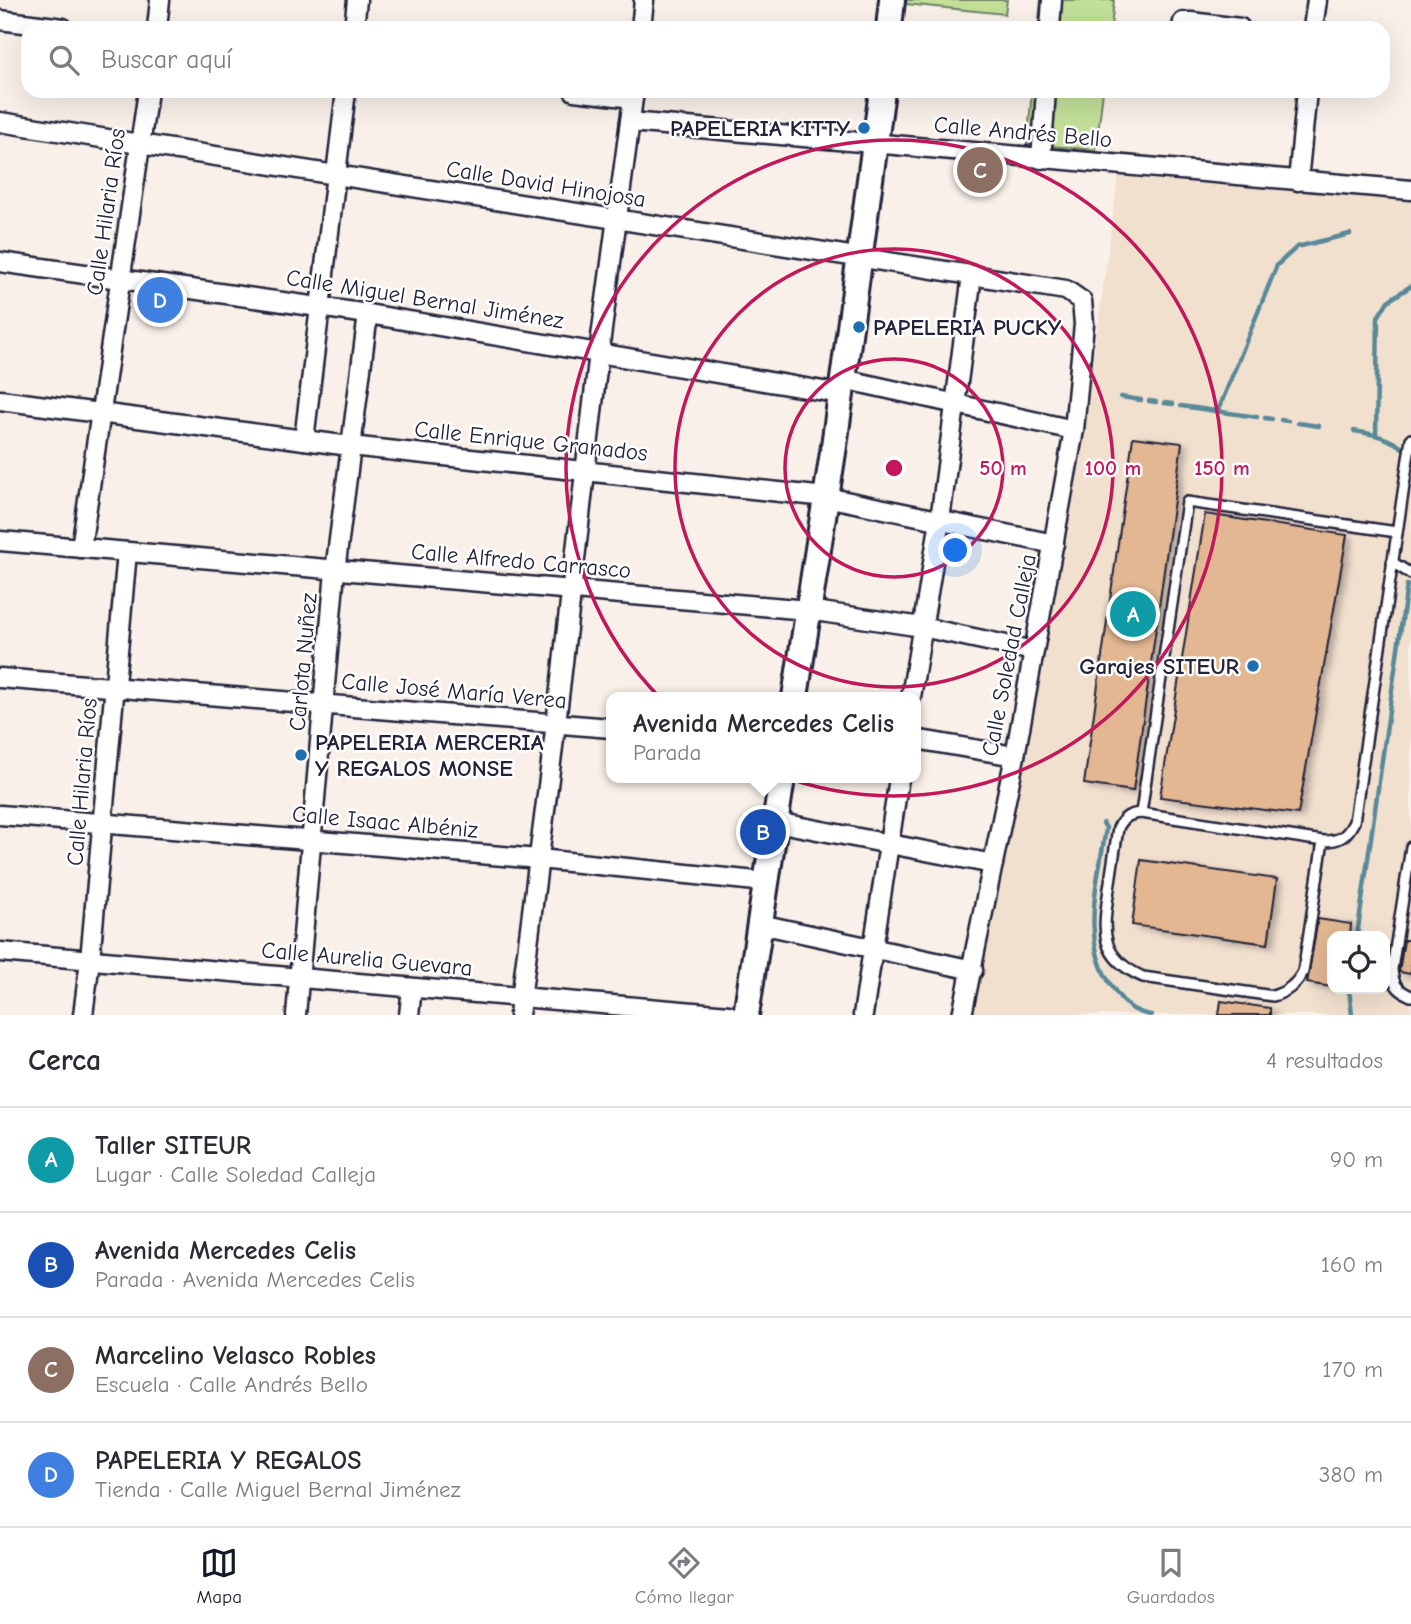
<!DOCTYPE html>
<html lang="es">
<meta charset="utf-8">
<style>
:root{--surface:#fff;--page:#f7f7f7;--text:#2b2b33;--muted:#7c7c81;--line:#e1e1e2;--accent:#111827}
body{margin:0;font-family:"Comic Neue",sans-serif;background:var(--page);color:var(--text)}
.controls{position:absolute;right:21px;bottom:21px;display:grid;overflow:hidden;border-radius:14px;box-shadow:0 7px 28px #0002}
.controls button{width:63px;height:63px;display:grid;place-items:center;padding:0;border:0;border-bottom:2px solid var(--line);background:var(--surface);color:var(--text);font:35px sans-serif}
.you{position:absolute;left:956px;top:551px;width:24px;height:24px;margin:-18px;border:5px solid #fff;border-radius:50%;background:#1a73e8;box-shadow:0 0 0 10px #1a73e833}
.badge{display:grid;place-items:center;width:46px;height:46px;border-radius:50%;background:var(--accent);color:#fff;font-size:23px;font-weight:700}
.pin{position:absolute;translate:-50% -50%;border:4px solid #fff;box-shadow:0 2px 7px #0006}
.popup{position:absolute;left:606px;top:692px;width:315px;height:91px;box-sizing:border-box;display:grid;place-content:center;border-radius:14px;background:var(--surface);filter:drop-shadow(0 2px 5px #0005);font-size:23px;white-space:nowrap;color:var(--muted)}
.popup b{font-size:26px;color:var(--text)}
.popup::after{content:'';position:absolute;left:50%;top:100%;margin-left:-14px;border:14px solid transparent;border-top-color:var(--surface)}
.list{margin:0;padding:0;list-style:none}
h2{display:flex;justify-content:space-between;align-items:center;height:91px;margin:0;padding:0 28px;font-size:30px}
h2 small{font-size:23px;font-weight:400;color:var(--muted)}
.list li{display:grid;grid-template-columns:46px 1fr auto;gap:21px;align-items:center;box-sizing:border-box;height:105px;padding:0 28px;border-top:2px solid var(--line)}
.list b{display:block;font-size:26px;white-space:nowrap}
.list p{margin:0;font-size:23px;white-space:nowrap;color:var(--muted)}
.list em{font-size:23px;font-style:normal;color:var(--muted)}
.icon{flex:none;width:38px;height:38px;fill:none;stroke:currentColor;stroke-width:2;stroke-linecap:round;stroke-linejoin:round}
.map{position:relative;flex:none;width:1411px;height:1015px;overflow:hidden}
.search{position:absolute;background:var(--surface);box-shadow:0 7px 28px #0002;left:21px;right:21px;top:21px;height:77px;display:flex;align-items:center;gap:18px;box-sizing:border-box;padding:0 24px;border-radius:21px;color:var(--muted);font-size:26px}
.sheet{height:511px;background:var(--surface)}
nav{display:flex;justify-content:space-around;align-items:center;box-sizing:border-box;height:98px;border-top:2px solid var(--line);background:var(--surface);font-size:19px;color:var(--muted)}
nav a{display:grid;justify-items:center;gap:4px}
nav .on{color:var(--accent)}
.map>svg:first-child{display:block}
.built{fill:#f2e0cf;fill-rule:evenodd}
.green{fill:#c2e098;stroke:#72816a;stroke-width:2}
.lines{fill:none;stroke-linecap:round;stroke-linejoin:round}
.stream{stroke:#598999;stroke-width:4.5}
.building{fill:#e2b792;stroke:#22223b;stroke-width:2;filter:url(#shadow)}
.service-casing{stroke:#22223b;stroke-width:14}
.minor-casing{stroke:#22223b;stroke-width:23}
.secondary-casing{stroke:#22223b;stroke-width:30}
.service{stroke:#fff;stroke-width:9}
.minor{stroke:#fff;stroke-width:18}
.secondary{stroke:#fff;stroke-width:24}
.ring{fill:none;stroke:#c2185b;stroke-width:3.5}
.poi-dot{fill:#1f6fb2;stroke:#fff;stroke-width:2.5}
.labels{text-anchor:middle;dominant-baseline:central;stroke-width:5;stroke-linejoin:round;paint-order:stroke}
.poi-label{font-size:23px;font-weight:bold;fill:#22223b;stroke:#fff;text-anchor:end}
.street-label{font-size:23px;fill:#22223b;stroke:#fff}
.centre{fill:#c2185b;stroke:#fff;stroke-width:3.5}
.ring-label{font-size:21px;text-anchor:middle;font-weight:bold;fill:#c2185b;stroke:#fff;stroke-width:5;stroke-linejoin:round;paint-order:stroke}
</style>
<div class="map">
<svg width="1411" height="1015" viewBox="0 0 1411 1015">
<defs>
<filter id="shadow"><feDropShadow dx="5" dy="3" stdDeviation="3.5" flood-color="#0004"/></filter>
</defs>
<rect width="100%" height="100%" fill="#f9f1e9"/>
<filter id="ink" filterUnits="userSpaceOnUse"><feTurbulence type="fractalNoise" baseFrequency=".0143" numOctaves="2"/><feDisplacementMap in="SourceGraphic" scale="14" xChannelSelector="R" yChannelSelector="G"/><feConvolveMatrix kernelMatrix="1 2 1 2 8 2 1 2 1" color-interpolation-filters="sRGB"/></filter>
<g filter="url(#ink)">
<path class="built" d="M1118,177L1411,201V1015H964L988,939L1076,485ZM1332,936H1385V989H1332Z"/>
<g class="green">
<polygon points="907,0 1007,0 1005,14 906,4"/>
<polygon points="1041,0 1114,0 1111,28 1038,28"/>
<polygon points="1032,91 1103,91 1096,150 1027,144"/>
</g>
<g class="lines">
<g class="stream">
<polyline points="1121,397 1141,400"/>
<polyline points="1149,401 1156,402"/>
<polyline points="1164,403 1173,404"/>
<polyline points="1181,406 1257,417"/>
<polyline points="1218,411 1277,265 1297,247 1350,234"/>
<polyline points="1265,418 1272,419"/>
<polyline points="1281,420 1288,421"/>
<polyline points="1298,423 1319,426"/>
<path d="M1354,431C1373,434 1388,437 1404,449"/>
<polyline points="1376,434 1378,317 1388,301 1411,286"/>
<path d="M1103,823L1106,828C1098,881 1079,941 1113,988C1124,1004 1132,1012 1151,1015"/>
<polyline points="1357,936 1407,585"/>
<polyline points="1349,989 1352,1015"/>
</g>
</g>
<g class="building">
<polygon points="1133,437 1182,443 1133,791 1084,784"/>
<polygon points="1205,514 1347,535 1298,814 1160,797"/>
<polygon points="1141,860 1277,879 1268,944 1132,925"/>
<polygon points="1318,919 1351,924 1350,936 1332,936 1332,987 1307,983"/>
<polygon points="1404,940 1411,940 1411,974 1399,972"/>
<polygon points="1221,1001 1270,1008 1270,1015 1219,1015"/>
</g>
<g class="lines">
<defs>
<g id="service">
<polyline points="1392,562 1411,574"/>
<polyline points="1141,813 1187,502 1397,532"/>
<path d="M1323,841L1303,972C1296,985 1287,992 1273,996L1143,977C1098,957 1103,930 1109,889C1112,869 1115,848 1118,828C1124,817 1129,814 1141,813L1323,841C1340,841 1346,837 1354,822L1411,439"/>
<path d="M1411,847L1392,969C1393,984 1397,990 1411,996"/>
</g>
<g id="minor">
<polyline points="0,20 63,28"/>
<polyline points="157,28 160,0"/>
<polyline points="354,28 357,0"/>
<polyline points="641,28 644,0"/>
<polyline points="1050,28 1052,0"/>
<polyline points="1182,28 1183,22 1191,22 1240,28"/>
<polyline points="1313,28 1317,0"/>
<polyline points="574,91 633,98"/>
<polyline points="0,122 1066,290 1082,301 1084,324 1074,430 1015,756 962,1015"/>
<polyline points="630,122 1411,190"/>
<polyline points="1041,159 1046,91"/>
<polyline points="1298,181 1307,91"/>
<polyline points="0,262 368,314 841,394"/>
<polyline points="843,379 1074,430"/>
<polyline points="0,400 350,446 826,497 1054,544"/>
<polyline points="304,440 346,91"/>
<polyline points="0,541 808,610 922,627 1034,651"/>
<polyline points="81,548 148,91"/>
<polyline points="0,678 611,728"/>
<polyline points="911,697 940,520 972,275"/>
<polyline points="915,739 1015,756"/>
<polyline points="0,815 539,859 766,882"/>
<polyline points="776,822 993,864"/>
<polyline points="760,924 973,970"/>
<polyline points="0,952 729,1015"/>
<polyline points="83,1015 90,960 127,552"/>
<polyline points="296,1015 335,571 368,314"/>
<polyline points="409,1015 412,988"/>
<polyline points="519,1015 556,723 599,352 634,91"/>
<polyline points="863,1015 899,778"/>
</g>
<g id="secondary">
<polyline points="889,28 892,0"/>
<polyline points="795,697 834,446 882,91"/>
<polyline points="746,1015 782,778"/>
</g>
</defs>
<use href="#service" class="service-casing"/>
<use href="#minor" class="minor-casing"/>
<use href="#secondary" class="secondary-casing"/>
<use href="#service" class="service"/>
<use href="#minor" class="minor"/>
<use href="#secondary" class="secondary"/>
</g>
</g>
<g class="ring">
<circle cx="894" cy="468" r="109"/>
<circle cx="894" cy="468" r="219"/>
<circle cx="894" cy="468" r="328"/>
</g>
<g class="poi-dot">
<circle cx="864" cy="128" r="7"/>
<circle cx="859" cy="327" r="7"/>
<circle cx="1253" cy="666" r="7"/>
<circle cx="301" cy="755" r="7"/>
</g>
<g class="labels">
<g class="poi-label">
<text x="850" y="128">PAPELERIA KITTY</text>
<text x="873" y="327" text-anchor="start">PAPELERIA PUCKY</text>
<text x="1239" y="666">Garajes SITEUR</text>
<text x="315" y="742" text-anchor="start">PAPELERIA MERCERIA<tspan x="315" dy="26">Y REGALOS MONSE</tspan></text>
</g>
<g class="street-label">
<text transform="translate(1023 132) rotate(5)">Calle Andrés Bello</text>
<text transform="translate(546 184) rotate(9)">Calle David Hinojosa</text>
<text transform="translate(106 212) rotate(-82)">Calle Hilaria Ríos</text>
<text transform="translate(425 299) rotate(9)">Calle Miguel Bernal Jiménez</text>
<text transform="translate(531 441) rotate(6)">Calle Enrique Granados</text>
<text transform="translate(521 561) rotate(5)">Calle Alfredo Carrasco</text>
<text transform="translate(1009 655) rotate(-79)">Calle Soledad Calleja</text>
<text transform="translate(303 662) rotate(-85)">Carlota Nuñez</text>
<text transform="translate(454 691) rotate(5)">Calle José María Verea</text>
<text transform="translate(82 782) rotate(-85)">Calle Hilaria Ríos</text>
<text transform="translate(385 822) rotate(5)">Calle Isaac Albéniz</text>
<text transform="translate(367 959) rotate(5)">Calle Aurelia Guevara</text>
</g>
</g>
<circle cx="894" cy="468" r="10" class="centre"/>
<g class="ring-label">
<text x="1003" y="475">50 m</text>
<text x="1113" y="475">100 m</text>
<text x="1222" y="475">150 m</text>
</g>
</svg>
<div class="controls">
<button><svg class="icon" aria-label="locate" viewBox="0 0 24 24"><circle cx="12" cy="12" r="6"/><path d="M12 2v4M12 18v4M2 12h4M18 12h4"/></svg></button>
</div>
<div class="you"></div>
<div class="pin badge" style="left:1133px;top:614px;background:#0f9aa8">A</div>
<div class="pin badge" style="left:763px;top:832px;background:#1a4fb4">B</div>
<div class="popup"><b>Avenida Mercedes Celis</b>Parada</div>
<div class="pin badge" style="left:980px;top:170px;background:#8d6e63">C</div>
<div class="pin badge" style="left:160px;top:300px;background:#3f7fe0">D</div>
<div class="search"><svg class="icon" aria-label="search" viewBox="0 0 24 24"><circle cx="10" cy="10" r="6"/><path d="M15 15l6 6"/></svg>Buscar aquí</div>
</div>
<section class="sheet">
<h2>Cerca<small>4 resultados</small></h2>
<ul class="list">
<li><span class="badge" style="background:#0f9aa8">A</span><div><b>Taller SITEUR</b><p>Lugar · Calle Soledad Calleja</p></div><em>90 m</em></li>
<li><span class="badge" style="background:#1a4fb4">B</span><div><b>Avenida Mercedes Celis</b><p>Parada · Avenida Mercedes Celis</p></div><em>160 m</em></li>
<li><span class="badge" style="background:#8d6e63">C</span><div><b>Marcelino Velasco Robles</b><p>Escuela · Calle Andrés Bello</p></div><em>170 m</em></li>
<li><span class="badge" style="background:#3f7fe0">D</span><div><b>PAPELERIA Y REGALOS</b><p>Tienda · Calle Miguel Bernal Jiménez</p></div><em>380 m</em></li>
</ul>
</section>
<nav>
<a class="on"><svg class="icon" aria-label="map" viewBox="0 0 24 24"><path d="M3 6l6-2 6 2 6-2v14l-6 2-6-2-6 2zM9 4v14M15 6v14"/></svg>Mapa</a>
<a><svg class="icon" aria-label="directions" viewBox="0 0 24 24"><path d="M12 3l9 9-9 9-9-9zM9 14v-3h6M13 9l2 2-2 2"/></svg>Cómo llegar</a>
<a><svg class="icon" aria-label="saved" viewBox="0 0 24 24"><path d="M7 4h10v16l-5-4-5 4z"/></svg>Guardados</a>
</nav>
